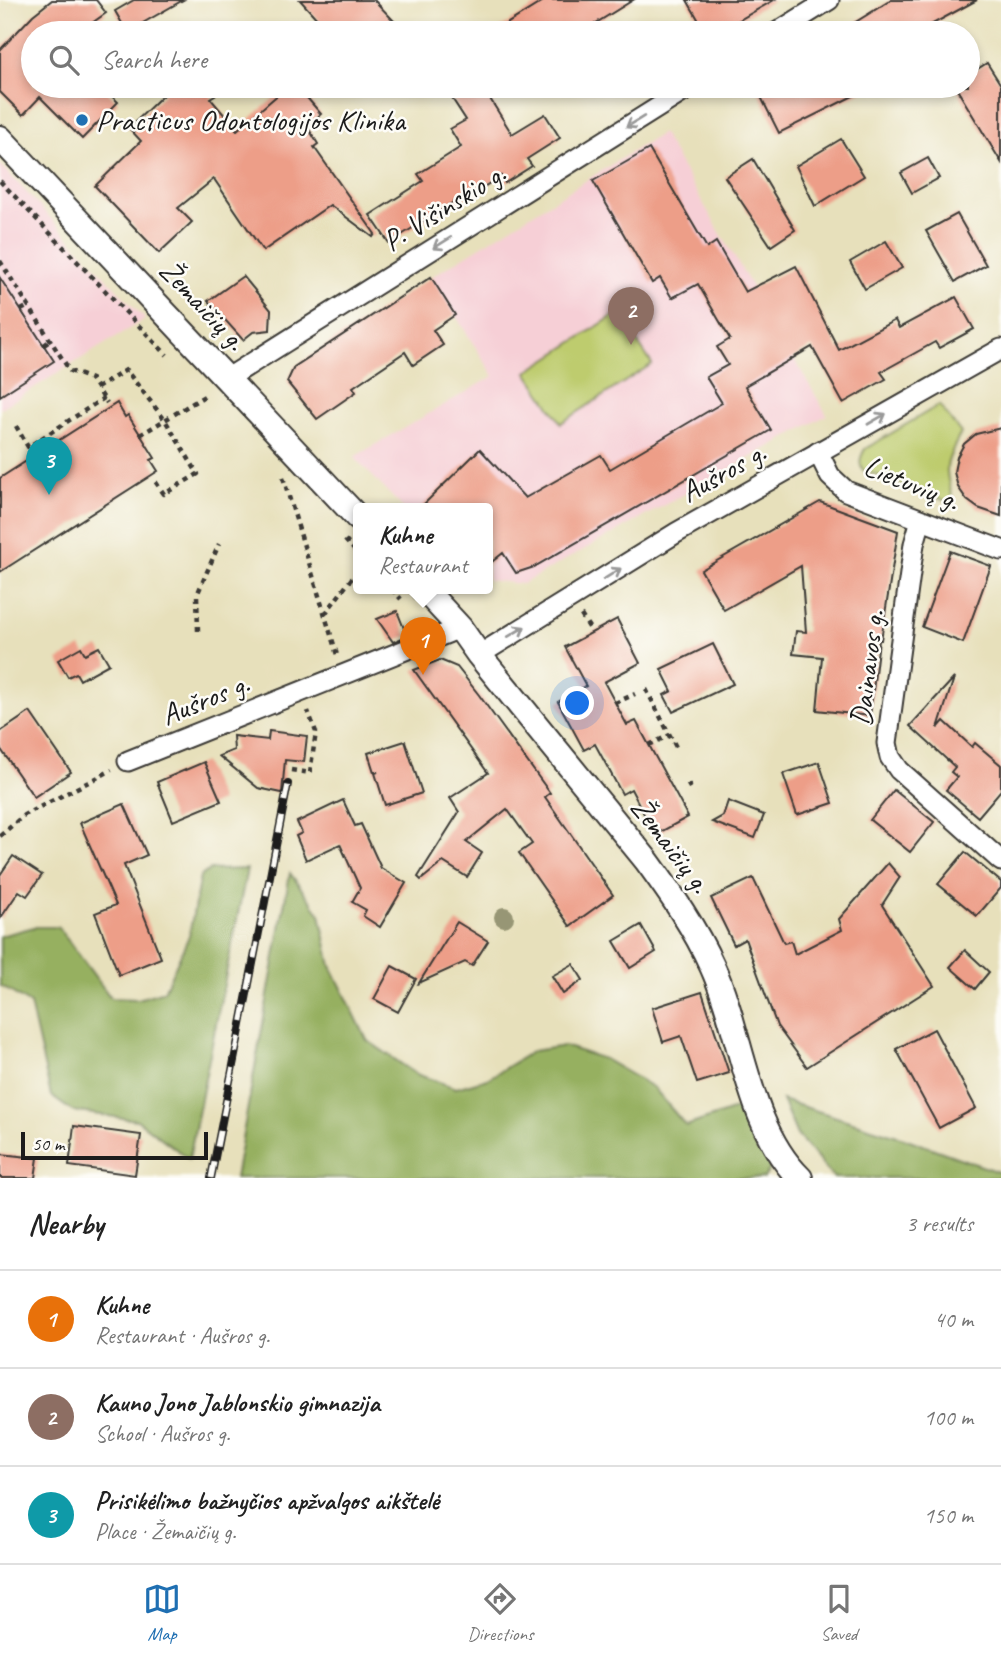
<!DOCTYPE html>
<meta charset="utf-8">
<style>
:root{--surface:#fff;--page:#f6f6f6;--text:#222;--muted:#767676;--line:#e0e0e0;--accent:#1f6fb2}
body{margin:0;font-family:Caveat,sans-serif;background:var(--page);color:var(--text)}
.scale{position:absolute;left:21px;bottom:18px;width:187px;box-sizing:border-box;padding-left:7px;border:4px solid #1c1c1c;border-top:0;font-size:19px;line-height:24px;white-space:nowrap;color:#1c1c1c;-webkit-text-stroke:5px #fdfcf7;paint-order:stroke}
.you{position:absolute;left:578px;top:704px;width:24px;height:24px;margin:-18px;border:5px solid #fff;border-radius:50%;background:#1a73e8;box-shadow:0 0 0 10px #1a73e833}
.badge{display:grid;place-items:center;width:46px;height:46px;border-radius:50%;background:var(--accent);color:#fff;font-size:23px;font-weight:700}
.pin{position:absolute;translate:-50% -58px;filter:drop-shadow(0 2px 4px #0008)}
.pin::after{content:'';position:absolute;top:37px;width:24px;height:21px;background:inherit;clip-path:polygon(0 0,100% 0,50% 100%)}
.popup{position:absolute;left:353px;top:503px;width:140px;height:91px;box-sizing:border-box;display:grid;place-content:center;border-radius:7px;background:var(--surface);filter:drop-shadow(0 2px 5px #0005);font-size:23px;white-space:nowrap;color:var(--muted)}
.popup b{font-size:26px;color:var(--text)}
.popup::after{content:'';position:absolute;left:50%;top:100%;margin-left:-14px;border:14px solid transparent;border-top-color:var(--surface)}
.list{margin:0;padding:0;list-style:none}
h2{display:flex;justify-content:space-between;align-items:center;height:91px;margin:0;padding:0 28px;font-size:30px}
h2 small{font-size:23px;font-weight:400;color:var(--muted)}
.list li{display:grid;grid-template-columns:46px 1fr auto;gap:21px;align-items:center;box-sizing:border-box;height:98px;padding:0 28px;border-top:2px solid var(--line)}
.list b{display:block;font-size:26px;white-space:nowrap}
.list p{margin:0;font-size:23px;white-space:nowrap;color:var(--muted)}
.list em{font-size:23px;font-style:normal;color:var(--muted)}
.icon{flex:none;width:38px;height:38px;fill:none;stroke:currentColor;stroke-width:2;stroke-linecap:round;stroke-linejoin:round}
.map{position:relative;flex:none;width:1001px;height:1178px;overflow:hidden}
.search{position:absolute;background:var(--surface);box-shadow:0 4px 10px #0003;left:21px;right:21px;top:21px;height:77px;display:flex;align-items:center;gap:18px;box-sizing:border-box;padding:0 24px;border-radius:38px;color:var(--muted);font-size:26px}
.sheet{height:385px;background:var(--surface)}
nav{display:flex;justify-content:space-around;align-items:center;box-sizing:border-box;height:98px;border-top:2px solid var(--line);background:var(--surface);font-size:19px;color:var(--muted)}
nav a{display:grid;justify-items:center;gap:4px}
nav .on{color:var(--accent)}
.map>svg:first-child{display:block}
.built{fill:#f6cfd6}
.green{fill:#becc6e;stroke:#6d7445;stroke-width:2}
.forest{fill:#96b061;stroke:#59663e;stroke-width:2}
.building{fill:#ed9e88}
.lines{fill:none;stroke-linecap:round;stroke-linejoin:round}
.minor-casing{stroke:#3a3934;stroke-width:23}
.tertiary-casing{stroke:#3a3934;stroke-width:28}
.path{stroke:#3a3934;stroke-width:4.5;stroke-dasharray:5 5;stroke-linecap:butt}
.minor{stroke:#fff;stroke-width:19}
.tertiary{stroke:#fff;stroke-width:24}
.rail-casing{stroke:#1c1c1c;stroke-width:8}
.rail{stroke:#fdfcf7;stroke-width:5;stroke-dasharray:16;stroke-linecap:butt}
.tree{fill:#979674}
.oneway{stroke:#999}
.poi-dot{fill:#1f6fb2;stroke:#fdfcf7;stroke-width:2.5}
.labels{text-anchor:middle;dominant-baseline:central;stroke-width:5;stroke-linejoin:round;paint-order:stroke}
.poi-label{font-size:30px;fill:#1c1c1c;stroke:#fdfcf7;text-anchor:start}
.street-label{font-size:30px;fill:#1c1c1c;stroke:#fdfcf7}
</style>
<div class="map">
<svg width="1001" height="1178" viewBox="0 0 1001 1178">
<rect width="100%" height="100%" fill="#fdfcf7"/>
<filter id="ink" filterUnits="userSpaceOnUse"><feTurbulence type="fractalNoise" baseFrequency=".0143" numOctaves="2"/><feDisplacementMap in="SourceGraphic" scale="14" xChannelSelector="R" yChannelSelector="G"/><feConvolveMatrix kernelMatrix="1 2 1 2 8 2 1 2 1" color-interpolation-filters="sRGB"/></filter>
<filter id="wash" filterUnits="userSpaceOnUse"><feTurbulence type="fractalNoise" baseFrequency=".00686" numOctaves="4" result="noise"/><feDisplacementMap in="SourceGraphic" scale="28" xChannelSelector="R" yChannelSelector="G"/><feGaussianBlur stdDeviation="1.57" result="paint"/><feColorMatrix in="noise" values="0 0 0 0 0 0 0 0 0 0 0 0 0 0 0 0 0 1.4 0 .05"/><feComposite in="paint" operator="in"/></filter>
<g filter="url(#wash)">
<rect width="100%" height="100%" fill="#e7e0bb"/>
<g class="built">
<polygon points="662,133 827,415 522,584 488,580 488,509 404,509 354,457 494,376 431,277"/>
<polygon points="0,164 145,319 0,409"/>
</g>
<g class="green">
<polygon points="618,313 652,364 561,423 527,372"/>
<path d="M939,405L961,433C942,469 945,467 954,504L863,470C858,463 861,456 865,449Z"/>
</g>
<g class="forest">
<polygon points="247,869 189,1159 137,1120 72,1111 51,1096 30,1004 0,985 0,936 34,927 58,927 111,998 138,999 164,991 189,936 200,876 210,870"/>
<polygon points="290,873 320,914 331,966 367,1040 416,1074 456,1088 487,1079 533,1051 564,1046 604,1059 654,1088 686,1126 744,1106 770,1169 764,1178 235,1178"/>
<polygon points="782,1100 904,1138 1001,1173 1001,1178 834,1178 797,1135"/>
</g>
<g id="blocks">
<g class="building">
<polygon points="52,0 96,0 106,13 78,33 33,33 33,86 101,86 118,102 82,139 40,97 23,115 0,92 0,50 33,15"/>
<polygon points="134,0 183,0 127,32 115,11"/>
<polygon points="300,0 374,0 394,21 380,33 346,33 336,23 328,31"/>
<polygon points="545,0 633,0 580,33 492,33"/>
<polygon points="687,0 774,0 717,33 706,33"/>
<polygon points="891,0 977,0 916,33 838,33"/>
<polygon points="987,63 1001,85 1001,162 955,86 968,86 968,75"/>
<polygon points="159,86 230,86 210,98 237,130 288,86 297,86 321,114 307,126 318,144 314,147 375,234 373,237 330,205 263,251 214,179 178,208 192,222 159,253 95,186 141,141 129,128 164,94"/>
<polygon points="444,86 482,86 512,134 545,114 560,138 527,159 532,166 505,183 501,176 457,204 455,201 389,243 370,215 423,181 418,174 461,147 450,129 466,120"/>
<polygon points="769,86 873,86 779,133 758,91"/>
<polygon points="841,139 864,176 815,206 796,166"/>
<polygon points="649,149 707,248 716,242 745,292 796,266 839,350 895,320 899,328 956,297 974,329 939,348 935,342 881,372 886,379 843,403 812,347 745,386 771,430 534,567 516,573 503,553 488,565 488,509 419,509 480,449 525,498 601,455 610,469 722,403 706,377 728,365 717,347 730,339 698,284 672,298 660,278 652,283 593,181"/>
<polygon points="928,158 939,178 912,193 901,173"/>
<polygon points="753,159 795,230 771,246 725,177"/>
<polygon points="957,214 986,265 955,282 926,231"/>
<polygon points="886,241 902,268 865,289 850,262"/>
<polygon points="243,276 271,310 270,330 253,332 243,340 208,301"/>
<polygon points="431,277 455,315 433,330 443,345 413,365 405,352 353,387 356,392 317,419 287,382 294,367"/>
<polygon points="0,278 54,361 0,396"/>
<polygon points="117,403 125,417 128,415 155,458 151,460 158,471 0,572 0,478"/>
<polygon points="1001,428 1001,516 978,508 967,500 958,487 954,472 957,457 964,444 976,434"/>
<polygon points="820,502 898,531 881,640 879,640 870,716 817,710 822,657 793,654 796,631 806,632 801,566 724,610 701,570"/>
<polygon points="950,551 991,566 963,643 922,627"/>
<polygon points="397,611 407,636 393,642 377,619"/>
<polygon points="617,619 640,663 604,682 627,725 636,721 688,817 655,835 631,789 622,794 595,744 584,750 558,702 586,686 565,647"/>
<polygon points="713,644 733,684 673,712 664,695 672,691 661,669"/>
<polygon points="81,647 85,654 99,647 109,664 80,680 76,673 68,677 58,660"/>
<polygon points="440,660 457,667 479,695 550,793 545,797 613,895 570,926 519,853 532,844 507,809 466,842 482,853 467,877 443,862 421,880 418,877 459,812 450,798 488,773 414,670"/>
<polygon points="954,678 938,728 944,721 972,747 975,743 1001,765 1001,790 978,817 946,790 957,777 951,772 955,767 910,726"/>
<polygon points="30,712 71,772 34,797 0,748 0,732"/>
<polygon points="269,731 307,736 304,762 285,760 282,793 258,788 219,756 234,750 233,736 268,740"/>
<polygon points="405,741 422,793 385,805 375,773 378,772 374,772 368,753"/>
<polygon points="204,762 221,801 173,821 157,782"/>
<polygon points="819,762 833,803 797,815 783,774"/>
<polygon points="894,790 934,822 910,852 870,820"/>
<polygon points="343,800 355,826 361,824 381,868 406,883 380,927 363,916 366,910 352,902 360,888 340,844 306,860 296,836 302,833 297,822"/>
<polygon points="728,801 764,815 755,838 712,822 723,816"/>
<polygon points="124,804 147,855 124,865 161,958 119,975 95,913 116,905 80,823"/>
<polygon points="965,852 1001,882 1001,888 977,916 938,884"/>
<polygon points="13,856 42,875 27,896 19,891 0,919 0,875"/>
<polygon points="888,863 900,877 882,905 934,986 807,1067 777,1026 745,939 734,945 711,898 753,878 784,943 791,941 795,954 842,930 839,919"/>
<polygon points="457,922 488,941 472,966 465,962 419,983"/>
<polygon points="641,925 656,952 630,968 614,941"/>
<polygon points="965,950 989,972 975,989 950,967"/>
<polygon points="573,964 583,980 563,994 552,976"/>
<polygon points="392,966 416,979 398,1012 374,999"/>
<polygon points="702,992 729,1073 697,1083 681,1036 663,1042 652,1008"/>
<polygon points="934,1029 976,1108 939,1128 896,1049"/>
<polygon points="74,1126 141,1135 135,1175 69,1166"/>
<polygon points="0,1154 38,1158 35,1178 0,1178"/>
</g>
</g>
</g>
<g filter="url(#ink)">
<use href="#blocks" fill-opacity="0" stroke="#3a3934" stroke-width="2"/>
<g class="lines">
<defs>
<g id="minor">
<polyline points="776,33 829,0"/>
<polyline points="228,378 692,86"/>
<polyline points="818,452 830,476 846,491 1001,550"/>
<polyline points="921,520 914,544 887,743 890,757 899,770 1001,861"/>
<polyline points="479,655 676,533 1001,349"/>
<polyline points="128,761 460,628"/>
</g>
<g id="tertiary">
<polyline points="0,138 358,518"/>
<path d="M424,589L460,628L479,655L647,861C671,894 695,928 712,966C742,1031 747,1127 800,1178"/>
</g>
</defs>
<use href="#minor" class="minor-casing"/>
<use href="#tertiary" class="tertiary-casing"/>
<g class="path">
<polyline points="0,181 167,355"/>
<polyline points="0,261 70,371 91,379 107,403"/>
<polyline points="21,310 29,306"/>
<polyline points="44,345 51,340"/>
<polyline points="97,388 126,370 165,420 198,474 164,494 155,481"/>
<polyline points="16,426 28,447 104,398"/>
<polyline points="140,435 206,395"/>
<polyline points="283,477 337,655"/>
<polyline points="345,540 358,554"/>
<polyline points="392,589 401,599"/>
<polyline points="325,614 358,570"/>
<polyline points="581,615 592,632"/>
<polyline points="198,631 197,595 219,544"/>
<polyline points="646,689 678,751"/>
<polyline points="615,703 635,694"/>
<polyline points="649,745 670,735"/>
<polyline points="291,770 310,773 316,732 308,711"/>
<polyline points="687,787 694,783"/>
<polyline points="0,836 24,815 112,770"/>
</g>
<use href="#minor" class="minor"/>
<use href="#tertiary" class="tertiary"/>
<defs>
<polyline id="rail" points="211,1178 288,784"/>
</defs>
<use href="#rail" class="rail-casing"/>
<use href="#rail" class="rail"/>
</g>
<circle class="tree" cx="504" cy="917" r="10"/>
<defs><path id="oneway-shaft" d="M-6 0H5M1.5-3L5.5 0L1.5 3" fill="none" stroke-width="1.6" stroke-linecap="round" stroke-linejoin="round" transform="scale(1.75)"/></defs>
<g class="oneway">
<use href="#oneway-shaft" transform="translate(635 122) rotate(148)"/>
<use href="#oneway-shaft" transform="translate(442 243) rotate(148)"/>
<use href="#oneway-shaft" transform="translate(877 419) rotate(-30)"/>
<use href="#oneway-shaft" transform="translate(612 574) rotate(-32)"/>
<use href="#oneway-shaft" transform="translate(516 632) rotate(-31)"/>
</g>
</g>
<circle class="poi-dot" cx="82" cy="120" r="7"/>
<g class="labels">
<g class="poi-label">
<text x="96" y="120">Practicus Odontologijos Klinika</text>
</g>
<g class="street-label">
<text transform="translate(444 207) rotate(-32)">P. Višinskio g.</text>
<text transform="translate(203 305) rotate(47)">Žemaičių g.</text>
<text transform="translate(723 472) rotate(-29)">Aušros g.</text>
<text transform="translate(912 483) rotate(22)">Lietuvių g.</text>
<text transform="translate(867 668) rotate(-83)">Dainavos g.</text>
<text transform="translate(205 699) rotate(-22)">Aušros g.</text>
<text transform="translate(671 845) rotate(53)">Žemaičių g.</text>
</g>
</g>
</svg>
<div class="scale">50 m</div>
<div class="you"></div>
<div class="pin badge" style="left:423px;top:675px;background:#e8710a">1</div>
<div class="popup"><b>Kuhne</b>Restaurant</div>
<div class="pin badge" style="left:631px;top:345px;background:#8d6e63">2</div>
<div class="pin badge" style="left:49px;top:495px;background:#0f9aa8">3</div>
<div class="search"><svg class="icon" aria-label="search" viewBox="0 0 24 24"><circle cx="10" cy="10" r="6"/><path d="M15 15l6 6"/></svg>Search here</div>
</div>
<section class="sheet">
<h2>Nearby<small>3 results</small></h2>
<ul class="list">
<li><span class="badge" style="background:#e8710a">1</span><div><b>Kuhne</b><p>Restaurant · Aušros g.</p></div><em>40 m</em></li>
<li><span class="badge" style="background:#8d6e63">2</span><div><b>Kauno Jono Jablonskio gimnazija</b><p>School · Aušros g.</p></div><em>100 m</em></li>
<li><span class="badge" style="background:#0f9aa8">3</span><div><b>Prisikėlimo bažnyčios apžvalgos aikštelė</b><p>Place · Žemaičių g.</p></div><em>150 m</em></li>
</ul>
</section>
<nav>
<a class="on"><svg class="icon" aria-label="map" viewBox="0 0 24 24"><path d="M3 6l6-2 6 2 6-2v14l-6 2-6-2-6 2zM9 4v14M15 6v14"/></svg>Map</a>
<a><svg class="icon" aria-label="directions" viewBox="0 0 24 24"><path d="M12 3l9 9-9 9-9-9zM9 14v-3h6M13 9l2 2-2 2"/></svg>Directions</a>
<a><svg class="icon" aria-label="saved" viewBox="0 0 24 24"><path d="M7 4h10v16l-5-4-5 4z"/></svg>Saved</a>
</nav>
